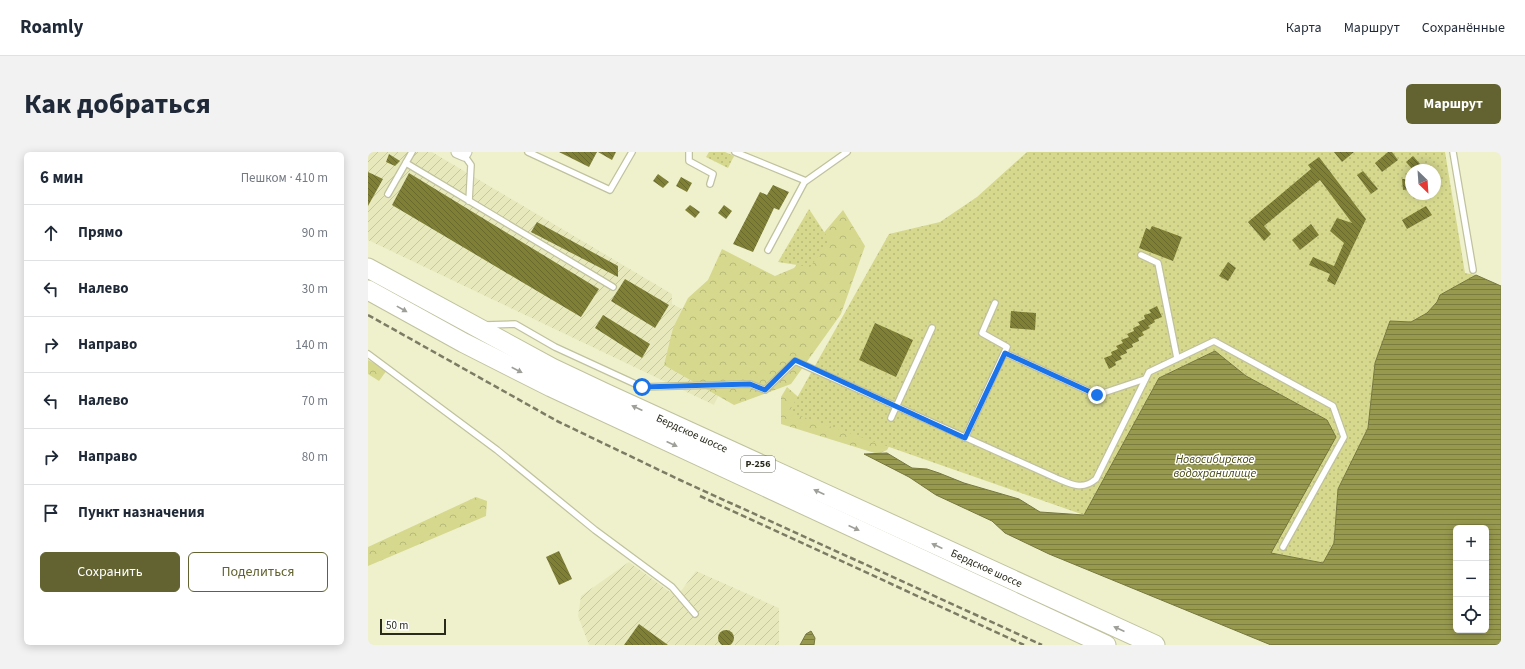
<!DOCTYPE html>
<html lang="ru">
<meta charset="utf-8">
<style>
:root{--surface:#fff;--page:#f2f2f3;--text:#1f2937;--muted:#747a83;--line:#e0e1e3;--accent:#626330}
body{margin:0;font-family:"Source Sans 3",sans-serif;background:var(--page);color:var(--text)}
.controls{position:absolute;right:12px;bottom:12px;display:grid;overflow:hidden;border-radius:6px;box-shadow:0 2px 10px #0003}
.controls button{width:36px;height:36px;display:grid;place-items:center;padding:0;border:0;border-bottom:1px solid var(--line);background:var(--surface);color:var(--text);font:20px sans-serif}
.compass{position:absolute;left:1037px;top:12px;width:36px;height:36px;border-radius:50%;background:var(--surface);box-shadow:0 2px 10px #0003;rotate:155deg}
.scale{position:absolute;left:12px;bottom:10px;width:66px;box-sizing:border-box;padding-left:4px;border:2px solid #2a2a1c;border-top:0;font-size:11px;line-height:14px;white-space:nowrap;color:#2a2a1c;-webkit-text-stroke:3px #fff;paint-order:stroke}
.stop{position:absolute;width:12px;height:12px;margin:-9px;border:3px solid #1a73e8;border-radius:50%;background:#fff}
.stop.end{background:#1a73e8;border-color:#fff;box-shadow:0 1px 4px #0008}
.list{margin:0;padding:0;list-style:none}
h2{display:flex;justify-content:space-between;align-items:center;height:52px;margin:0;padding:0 16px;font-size:17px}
h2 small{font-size:13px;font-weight:400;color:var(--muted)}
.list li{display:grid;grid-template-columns:26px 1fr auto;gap:12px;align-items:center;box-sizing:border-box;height:56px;padding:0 16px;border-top:1px solid var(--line)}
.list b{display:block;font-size:15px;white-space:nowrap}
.list em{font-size:13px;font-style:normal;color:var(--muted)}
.actions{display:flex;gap:8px;padding:12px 16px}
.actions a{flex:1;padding:9px 0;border:1px solid var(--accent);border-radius:6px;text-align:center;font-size:14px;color:var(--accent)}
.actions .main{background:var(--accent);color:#fff}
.icon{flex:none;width:22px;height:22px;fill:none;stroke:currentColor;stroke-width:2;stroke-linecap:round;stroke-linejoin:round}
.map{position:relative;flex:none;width:1133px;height:493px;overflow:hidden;border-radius:6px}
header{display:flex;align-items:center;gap:24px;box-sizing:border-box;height:56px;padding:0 20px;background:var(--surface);border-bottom:1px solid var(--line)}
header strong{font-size:19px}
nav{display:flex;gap:22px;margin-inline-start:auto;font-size:14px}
.intro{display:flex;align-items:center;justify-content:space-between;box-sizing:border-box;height:96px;padding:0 24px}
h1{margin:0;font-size:28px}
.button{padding:10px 18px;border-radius:6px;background:var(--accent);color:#fff;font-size:14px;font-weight:700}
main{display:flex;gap:24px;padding:0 24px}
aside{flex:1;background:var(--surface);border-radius:6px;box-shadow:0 2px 10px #0003}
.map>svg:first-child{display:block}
.industrial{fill:url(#industrial-furrows)}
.forest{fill:url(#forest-crowns)}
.park{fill:url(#park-dots);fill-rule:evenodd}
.water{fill:url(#water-rules);stroke:#76783f;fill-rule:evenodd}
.building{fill:url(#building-back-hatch)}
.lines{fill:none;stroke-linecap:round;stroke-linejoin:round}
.lane-casing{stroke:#c0c29e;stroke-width:8}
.street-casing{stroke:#c0c29e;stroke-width:13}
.highway-casing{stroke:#c0c29e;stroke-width:21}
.lane{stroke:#fff;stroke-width:5.5}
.street{stroke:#fff;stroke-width:11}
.highway{stroke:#fff;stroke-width:19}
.rail{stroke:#7c7c65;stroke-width:2.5;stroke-dasharray:6 3;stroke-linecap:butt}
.oneway{fill:#9f9f99}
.route{stroke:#1a73e8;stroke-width:5}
.labels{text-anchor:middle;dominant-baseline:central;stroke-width:3;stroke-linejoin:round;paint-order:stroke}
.shield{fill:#fff;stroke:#6a6a60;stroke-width:1}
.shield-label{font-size:10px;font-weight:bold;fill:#2a2a1c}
.street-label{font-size:11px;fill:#2a2a1c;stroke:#fff}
.water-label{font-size:12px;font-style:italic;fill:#4c4d14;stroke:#fff}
</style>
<header>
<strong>Roamly</strong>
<nav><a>Карта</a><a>Маршрут</a><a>Сохранённые</a></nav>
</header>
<div class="intro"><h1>Как добраться</h1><a class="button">Маршрут</a></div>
<main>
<aside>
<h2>6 мин<small>Пешком · 410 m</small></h2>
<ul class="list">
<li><svg class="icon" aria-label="ahead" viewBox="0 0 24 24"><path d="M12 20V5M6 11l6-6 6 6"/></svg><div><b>Прямо</b></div><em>90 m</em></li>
<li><svg class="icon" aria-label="left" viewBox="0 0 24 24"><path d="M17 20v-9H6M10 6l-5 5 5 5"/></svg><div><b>Налево</b></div><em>30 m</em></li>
<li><svg class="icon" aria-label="right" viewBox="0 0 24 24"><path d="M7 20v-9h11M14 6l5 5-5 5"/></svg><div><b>Направо</b></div><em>140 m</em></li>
<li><svg class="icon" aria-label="left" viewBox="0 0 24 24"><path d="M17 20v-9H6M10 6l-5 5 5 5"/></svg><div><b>Налево</b></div><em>70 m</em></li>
<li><svg class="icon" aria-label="right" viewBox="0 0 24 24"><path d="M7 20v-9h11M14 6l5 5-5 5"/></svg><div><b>Направо</b></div><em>80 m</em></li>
<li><svg class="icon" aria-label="arrive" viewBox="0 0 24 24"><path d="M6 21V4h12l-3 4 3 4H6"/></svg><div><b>Пункт назначения</b></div></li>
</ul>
<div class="actions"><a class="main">Сохранить</a><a>Поделиться</a></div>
</aside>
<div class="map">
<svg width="1133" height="493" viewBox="0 0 1133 493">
<defs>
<pattern id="industrial-furrows" width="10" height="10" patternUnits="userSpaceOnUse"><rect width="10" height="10" fill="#e7e9bc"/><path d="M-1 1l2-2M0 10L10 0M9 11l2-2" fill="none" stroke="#c6c8a1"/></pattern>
<pattern id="forest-crowns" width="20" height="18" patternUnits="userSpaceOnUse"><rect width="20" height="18" fill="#d5d88d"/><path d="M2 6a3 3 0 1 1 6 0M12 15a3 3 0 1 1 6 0" fill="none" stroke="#b7ba79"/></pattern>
<pattern id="park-dots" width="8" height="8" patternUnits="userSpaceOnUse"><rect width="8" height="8" fill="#d5d88d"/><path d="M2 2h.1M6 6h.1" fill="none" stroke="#b7ba79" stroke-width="1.8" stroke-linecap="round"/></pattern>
<pattern id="water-rules" width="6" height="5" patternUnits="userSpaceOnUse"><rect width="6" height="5" fill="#97994e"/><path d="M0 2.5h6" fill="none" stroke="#7b7d40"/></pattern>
<pattern id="building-back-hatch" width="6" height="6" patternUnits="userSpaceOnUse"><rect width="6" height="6" fill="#7f8035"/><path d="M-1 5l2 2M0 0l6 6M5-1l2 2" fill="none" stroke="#68692c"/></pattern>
</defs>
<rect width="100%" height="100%" fill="#eff1cc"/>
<g class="industrial">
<polygon points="0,0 64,0 304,142 304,152 377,188 346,253 0,88"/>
<polygon points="261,410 302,440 313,439 328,419 411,456 411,493 221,493 210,464 213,444"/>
</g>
<g class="forest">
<polygon points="475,58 497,94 473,162 423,232 366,253 296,213 305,176 320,146 340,128 354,97 407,124 426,116"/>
<polygon points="0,208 19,218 11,229 0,222"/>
<polygon points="419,235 446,259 529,280 519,298 510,302 413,272 413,245"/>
<polygon points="108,345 119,349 118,364 0,414 0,395"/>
</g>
<g class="park">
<polygon points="341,0 357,0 366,4 360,16 338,5"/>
<path d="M659,0H1077L1097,121L1108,123L1073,143L1069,150L1059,161L1043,170L1022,169L1007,211L1000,276L970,337L966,391L955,411L902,401L959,268L878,224L847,199L791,226L716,363L421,260L521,82L572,70L609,45ZM1043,18H1067V42H1043Z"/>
<polygon points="441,57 462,89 442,115 410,110"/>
</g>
<g class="water">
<path d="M1108,123L1133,134V493H903L681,402L637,381L624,369L568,343L541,325L496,302L519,301L544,316L559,317L571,321L596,331L651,347L672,360L716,363L791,226L847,199L878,224L959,268L968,285L903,401L955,411L966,391L970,337L1000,276L1007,211L1022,169L1043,170L1059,161L1069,150L1072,143ZM1088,376H1118V478H1088Z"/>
<polygon points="443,479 447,486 446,493 432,493 438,482"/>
</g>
<g class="building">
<polygon points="191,0 229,0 221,15"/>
<polygon points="230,0 248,0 244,8"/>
<polygon points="966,0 986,0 974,10"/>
<polygon points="1020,0 1024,0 1030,8 1014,20 1007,11"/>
<polygon points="21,2 32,9 27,14 18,10"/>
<polygon points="1045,4 1052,12 1045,18 1038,10"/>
<polygon points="951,5 998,67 967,133 959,129 962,122 941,113 945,105 966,114 976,91 962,79 969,66 984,71 952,28 896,74 903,82 896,89 880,70 943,17 940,13"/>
<polygon points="995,19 1010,37 1003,42 989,23"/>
<polygon points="0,20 15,27 0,54"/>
<polygon points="41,21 231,137 213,165 24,53"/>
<polygon points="290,22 301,30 295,36 285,29"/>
<polygon points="313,25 324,31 319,40 308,34"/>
<polygon points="1034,27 1043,27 1043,37 1035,38"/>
<polygon points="405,33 421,40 411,58 406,56 385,100 365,92 392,40 399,43"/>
<polygon points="322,53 332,60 327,66 317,58"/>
<polygon points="356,53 364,59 358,67 350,61"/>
<polygon points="1058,54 1064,63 1039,77 1034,68"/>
<polygon points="169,70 250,114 250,125 163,80"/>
<polygon points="943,72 951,83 932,98 924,88"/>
<polygon points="784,74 814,85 805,109 771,96 778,76 782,78"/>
<polygon points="860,110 868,116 860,129 851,124"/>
<polygon points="257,127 301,153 287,176 243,149"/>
<polygon points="789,154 794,165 786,168 787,170 780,174 782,176 774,180 776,183 770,186 771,189 764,192 765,195 758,198 759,201 752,204 754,207 747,210 748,213 741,217 736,206 744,203 743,200 750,197 748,194 755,191 753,188 761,185 759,182 766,179 765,176 772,173 770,170 777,167 776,163 783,161 781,158"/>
<polygon points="643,159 668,161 667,178 642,176"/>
<polygon points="235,163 282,192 274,206 227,176"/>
<polygon points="507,171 545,188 528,225 491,208"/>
<polygon points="191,399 204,427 191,433 178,405"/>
<polygon points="271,472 300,493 256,493"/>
<circle cx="358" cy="486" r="8"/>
</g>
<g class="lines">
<defs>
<g id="lane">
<polyline points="160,0 242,38 264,0"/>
<polyline points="321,0 321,9 345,22 342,32"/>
<polyline points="367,0 438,29 479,0"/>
<polyline points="1085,0 1105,118"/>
<polyline points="96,3 103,13 101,49"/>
<polyline points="38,11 245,135"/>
<polyline points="20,42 44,0"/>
<polyline points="400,98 437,29"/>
<polyline points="773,103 790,111 809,206"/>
<path d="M117,173L147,172L187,195L274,235L382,232L397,238L427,209L688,326C703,332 714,339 728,327L781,220L846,189L965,254L976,285L915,395"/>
<polyline points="637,201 729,243 777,227"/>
<polyline points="0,202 129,298 227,378 304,435 327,462"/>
<polyline points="523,266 564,176"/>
<polyline points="597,286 639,195 614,181 627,151"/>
</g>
<polyline id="street" points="89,0 96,3 98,0"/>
<g id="highway">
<path id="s1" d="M0,116L184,216L239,242L787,493"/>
<polyline points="0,138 96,191 183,235 738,493"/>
</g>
</defs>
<use href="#lane" class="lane-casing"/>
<use href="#street" class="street-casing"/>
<use href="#highway" class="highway-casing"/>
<use href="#lane" class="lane"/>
<use href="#street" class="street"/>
<use href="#highway" class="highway"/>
<g class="rail">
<polyline points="0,163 189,269 312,328 674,493"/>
<polyline points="332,344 656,493"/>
</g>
</g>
<defs><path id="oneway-solid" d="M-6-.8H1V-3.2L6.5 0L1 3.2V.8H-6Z"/></defs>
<g class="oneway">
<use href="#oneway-solid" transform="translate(34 157) rotate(29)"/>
<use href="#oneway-solid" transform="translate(149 218) rotate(27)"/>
<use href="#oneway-solid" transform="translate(269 256) rotate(-155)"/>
<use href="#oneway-solid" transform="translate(304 292) rotate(25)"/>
<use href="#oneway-solid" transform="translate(451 340) rotate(-155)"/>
<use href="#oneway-solid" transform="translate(486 376) rotate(25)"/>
<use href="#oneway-solid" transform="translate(569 394) rotate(-155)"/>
<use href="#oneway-solid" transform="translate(751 477) rotate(-156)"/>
</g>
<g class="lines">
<polyline class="route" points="274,235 382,232 397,238 427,208 597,286 637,201 729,243"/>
</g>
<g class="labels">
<rect class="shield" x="373" y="304" width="34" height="16" rx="3"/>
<g class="shield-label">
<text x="390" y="312">Р-256</text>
</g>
<g class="street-label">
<text stroke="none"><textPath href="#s1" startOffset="364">Бердское шоссе</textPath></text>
<text stroke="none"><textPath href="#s1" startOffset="688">Бердское шоссе</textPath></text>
</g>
<g class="water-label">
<text x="847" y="307">Новосибирское<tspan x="847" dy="14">водохранилище</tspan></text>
</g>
</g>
</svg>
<div class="controls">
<button>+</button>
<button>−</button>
<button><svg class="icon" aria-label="locate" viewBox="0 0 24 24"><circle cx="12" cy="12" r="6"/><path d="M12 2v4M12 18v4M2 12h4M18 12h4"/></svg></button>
</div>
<svg class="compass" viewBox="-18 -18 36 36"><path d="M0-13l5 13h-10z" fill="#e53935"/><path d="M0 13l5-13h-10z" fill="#747a83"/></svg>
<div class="scale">50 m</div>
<div class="stop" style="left:274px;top:235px"></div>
<div class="stop end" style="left:729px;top:243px"></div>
</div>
</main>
